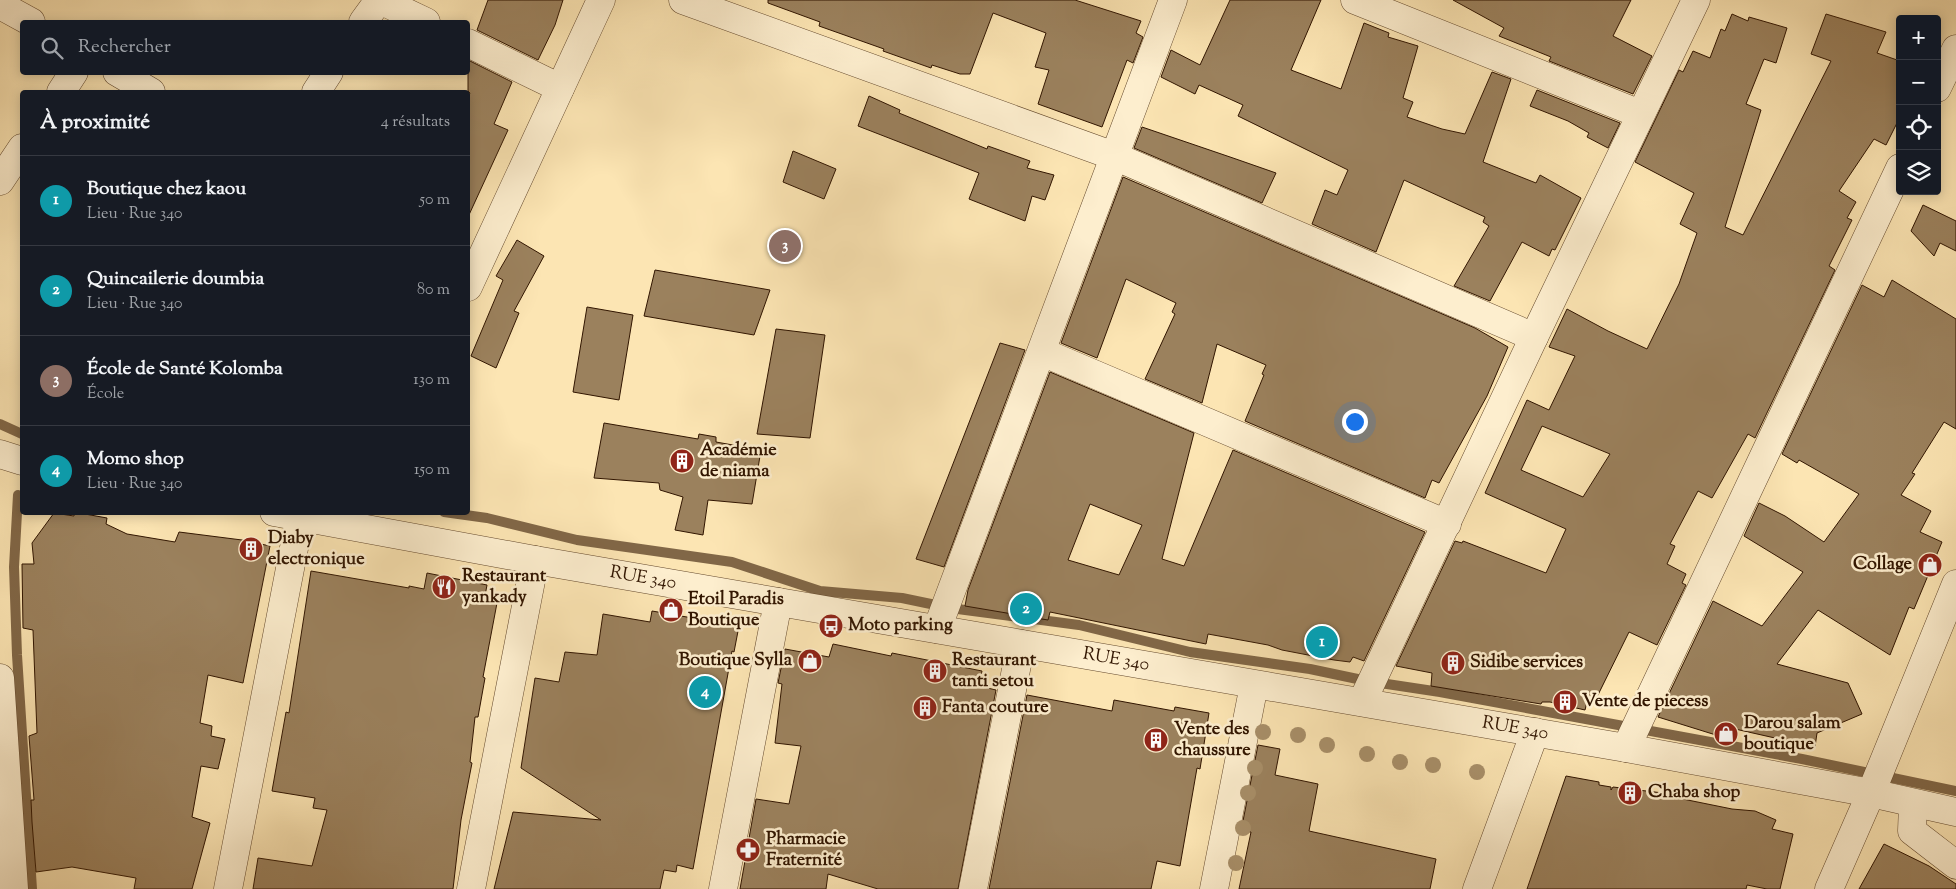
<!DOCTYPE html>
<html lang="fr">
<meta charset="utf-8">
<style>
:root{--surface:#171b24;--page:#20242c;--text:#f1f3f6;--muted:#9ea1a6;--line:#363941;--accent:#c59692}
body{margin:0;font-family:"Sorts Mill Goudy",serif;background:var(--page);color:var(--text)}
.controls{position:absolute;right:15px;top:15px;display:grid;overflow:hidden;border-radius:5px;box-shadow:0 2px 12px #0003}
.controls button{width:45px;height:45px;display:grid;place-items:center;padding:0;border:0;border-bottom:1px solid var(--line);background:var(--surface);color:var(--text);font:25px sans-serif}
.you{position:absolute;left:1354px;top:421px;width:18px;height:18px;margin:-12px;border:4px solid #fff;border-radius:50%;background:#1a73e8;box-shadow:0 0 0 8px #1a73e833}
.badge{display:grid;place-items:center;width:32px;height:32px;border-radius:50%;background:var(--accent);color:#fff;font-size:16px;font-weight:700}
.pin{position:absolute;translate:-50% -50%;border:2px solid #fff;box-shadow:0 1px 5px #0006}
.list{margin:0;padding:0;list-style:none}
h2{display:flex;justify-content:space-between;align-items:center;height:65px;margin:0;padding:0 20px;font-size:21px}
h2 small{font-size:16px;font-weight:400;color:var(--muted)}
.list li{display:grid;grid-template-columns:32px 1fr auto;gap:15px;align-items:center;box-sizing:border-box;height:90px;padding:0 20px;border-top:1px solid var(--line)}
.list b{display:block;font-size:19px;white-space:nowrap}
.list p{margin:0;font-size:16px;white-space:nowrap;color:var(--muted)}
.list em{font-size:16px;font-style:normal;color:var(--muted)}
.icon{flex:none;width:28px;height:28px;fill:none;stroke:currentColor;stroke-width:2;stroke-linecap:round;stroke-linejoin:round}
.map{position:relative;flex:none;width:1956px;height:889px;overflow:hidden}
.search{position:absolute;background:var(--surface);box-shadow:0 2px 12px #0003;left:20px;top:20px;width:450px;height:55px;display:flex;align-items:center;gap:12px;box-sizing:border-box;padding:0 18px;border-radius:5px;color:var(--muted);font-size:19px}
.panel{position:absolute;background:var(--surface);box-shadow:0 2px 12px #0003;left:20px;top:90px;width:450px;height:425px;border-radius:5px}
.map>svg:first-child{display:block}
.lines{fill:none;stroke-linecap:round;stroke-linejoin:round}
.stream{stroke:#816747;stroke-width:10}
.building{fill:#9b815d;stroke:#311500;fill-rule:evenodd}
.minor-casing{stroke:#64492d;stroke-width:29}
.minor{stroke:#fdeece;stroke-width:28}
.tree{fill:#a88f69}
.labels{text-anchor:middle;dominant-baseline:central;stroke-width:5;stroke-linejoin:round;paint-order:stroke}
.poi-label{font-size:18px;font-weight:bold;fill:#311500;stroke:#fdeece;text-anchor:start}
.street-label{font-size:18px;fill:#311500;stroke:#fdeece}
</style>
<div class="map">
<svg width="1956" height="889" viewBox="0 0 1956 889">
<rect width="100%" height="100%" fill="#fce5b3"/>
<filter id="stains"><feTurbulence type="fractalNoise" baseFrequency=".004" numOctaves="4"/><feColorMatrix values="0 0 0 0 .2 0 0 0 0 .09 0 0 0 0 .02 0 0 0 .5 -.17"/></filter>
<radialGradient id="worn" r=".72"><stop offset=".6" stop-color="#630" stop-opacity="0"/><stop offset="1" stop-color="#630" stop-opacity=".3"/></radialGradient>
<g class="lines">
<g class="stream">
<polyline points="0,424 22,434"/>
<polyline points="18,495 14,567 17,655 32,889"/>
<polyline points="444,512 487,518 577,540 732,562 820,591 902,598 950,608 1079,625 1190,652 1310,669 1367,681 1440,692 1802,759 1956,791"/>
</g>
</g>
<g class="building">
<polygon points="488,0 563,0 555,25 538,60 477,30"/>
<polygon points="768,0 1075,0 1141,21 1136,33 1143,37 1133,63 1127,60 1102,127 1038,104 1049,70 1035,67 1046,33 993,13 970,74 960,74 932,65 931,68 883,51 884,49 819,26 820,22 768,3"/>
<polygon points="1230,0 1321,0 1291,70 1341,89 1364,23 1389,33 1388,37 1418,46 1403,98 1413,102 1407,117 1442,129 1465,134 1492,72 1511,79 1483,162 1536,183 1540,175 1581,198 1555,250 1552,249 1549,256 1522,242 1490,301 1454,286 1489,226 1483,222 1485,217 1404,180 1376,252 1312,224 1325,190 1337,195 1348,170 1238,116 1243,105 1199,85 1195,94 1161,77 1171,50 1200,65"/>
<polygon points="1453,0 1631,0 1613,36 1652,56 1633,94 1549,61 1551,57 1499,36 1504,28"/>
<path d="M1732,14L1748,21L1749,17L1787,28L1776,63L1764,59L1746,104L1761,110L1725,227L1743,235L1831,61L1811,54L1826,14L1886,32L1877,53L1900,61V117L1886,145L1874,139L1839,191L1856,202L1847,218L1852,220L1829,266L1835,270L1755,438L1748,434L1712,498L1698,491L1670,544L1675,546L1667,564L1686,574L1682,583L1686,585L1657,645L1629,632L1594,703L1587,702L1585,710L1550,702H1542L1541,704L1431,686L1432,673L1396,666L1455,541L1462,543L1463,541L1546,573L1566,529L1485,493L1527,400L1549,410L1575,356L1549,347L1567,309L1608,331L1647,349L1679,284L1697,233L1680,224L1694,193L1635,162L1679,70L1683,72L1693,51L1710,58L1721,29L1725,31ZM1542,426L1610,454L1583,497L1521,470Z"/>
<polygon points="468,60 512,82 494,124 508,130 468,217 468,97 470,93 468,91"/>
<polygon points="1537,90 1620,123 1608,148 1587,137 1589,133 1568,121 1530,106"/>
<polygon points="869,96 900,110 899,113 987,149 988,146 1030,161 1027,168 1054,175 1045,200 1032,196 1025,221 969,199 979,173 858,126"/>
<polygon points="1142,127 1233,158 1276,173 1262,203 1134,148"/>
<polygon points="793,151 836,169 824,199 783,182"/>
<polygon points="1123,177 1475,328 1508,347 1487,396 1439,483 1432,480 1425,498 1245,421 1264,375 1262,374 1266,365 1217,344 1202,403 1145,379 1175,314 1172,312 1176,303 1126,279 1097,358 1061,343"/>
<polygon points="1923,205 1956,221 1956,251 1940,243 1934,256 1911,231"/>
<polygon points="517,240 544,256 514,311 519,313 496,368 471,356 503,280 496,276"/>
<polygon points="655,270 770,290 754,335 644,316"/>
<polygon points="1892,280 1956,319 1956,429 1944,422 1912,473 1915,474 1901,495 1931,511 1920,532 1942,542 1914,609 1909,607 1890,655 1818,610 1777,664 1848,683 1862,714 1817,733 1815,747 1735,729 1732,740 1658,717 1713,601 1762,626 1803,572 1744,536 1759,503 1785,516 1824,542 1859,494 1799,460 1797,463 1782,454 1862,285 1884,297"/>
<polygon points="587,307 633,315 619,400 573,392"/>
<polygon points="776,329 825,335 810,438 757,434"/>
<polygon points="1000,343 1025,350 944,567 916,559"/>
<path d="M1050,372L1194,433L1162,559L1184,566L1233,450L1425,532L1364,661L1353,657L1350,662L1334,660L1282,650L1268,645L1208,634L1206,644L1050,612L1048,620L965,606L968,590ZM1090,504L1142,525L1119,575L1068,560Z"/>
<polygon points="604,423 698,439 699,434 716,437 716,442 761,450 752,504 708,500 703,535 675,530 683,497 660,490 659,483 594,478"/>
<polygon points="74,512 107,518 106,524 127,534 175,542 179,532 242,540 270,546 243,683 208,675 200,723 212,726 211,736 225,739 218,769 201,766 192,817 210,823 192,889 134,889 136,878 72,867 36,872 32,822 31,800 34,800 29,736 37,733 33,630 23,628 22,564 34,564 32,543 54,513 74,516"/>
<polygon points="311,571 409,588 409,586 424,589 427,573 487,585 484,601 497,603 483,677 485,678 478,717 475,717 470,762 472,763 461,820 453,889 253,889 258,858 312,866 327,810 313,808 315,798 272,791 286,712 289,713"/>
<polygon points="652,611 739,626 734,652 732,651 693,869 677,865 676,872 664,870 660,889 494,889 513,812 601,820 521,768 535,678 559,682 565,652 597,655 603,614 650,622"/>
<polygon points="833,644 891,656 892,653 982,671 979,686 996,690 958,889 878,889 828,874 826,889 740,889 756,799 789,804 801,746 775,743 782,684 778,683 785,649 829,657"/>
<polygon points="1027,695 1112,711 1114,700 1174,711 1175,707 1209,713 1200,769 1197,768 1180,866 1157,861 1151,889 989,889"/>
<polygon points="1258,745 1280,749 1275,775 1318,784 1309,831 1436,859 1430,889 1239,889 1251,832 1241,831"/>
<polygon points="1566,776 1599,782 1599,785 1611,787 1611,790 1613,787 1663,793 1663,795 1732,809 1755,811 1776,820 1772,829 1793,834 1780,889 1767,889 1747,885 1746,889 1527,889"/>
<polygon points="1884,844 1929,866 1956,884 1956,889 1859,889"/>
</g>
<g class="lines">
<defs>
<g id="minor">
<polyline points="380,0 426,22"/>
<polyline points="683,0 1114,156 1534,337"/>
<polyline points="1355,0 1640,114"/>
<polyline points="0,5 31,22"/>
<polyline points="363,22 379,0"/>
<polyline points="468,43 560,88"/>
<polyline points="117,72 151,92"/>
<polyline points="1937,88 1956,49"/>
<polyline points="61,92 74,72"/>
<polyline points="316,92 329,72"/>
<polyline points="0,181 22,148"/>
<polyline points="468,287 601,0"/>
<polyline points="1042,352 1447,524"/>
<polyline points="0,454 22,461"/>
<path id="s1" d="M274,512L535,560L1626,748L1871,793L1956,812"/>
<polyline points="937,629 1173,0"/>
<polyline points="0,678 14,889"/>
<polyline points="1362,702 1534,337 1696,0"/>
<polyline points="1626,748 1900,168"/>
<polyline points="1913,804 1912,831 1956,865"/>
<polyline points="228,889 300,517"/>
<polyline points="471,889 535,560"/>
<polyline points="723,889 778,602"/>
<polyline points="973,889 1021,644"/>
<polyline points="1214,889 1254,685"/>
<polyline points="1477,889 1535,732"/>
<polyline points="1829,889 1871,793 1956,584"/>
</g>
</defs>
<use href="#minor" class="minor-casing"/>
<use href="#minor" class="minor"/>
</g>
<g class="tree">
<circle cx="1263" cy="732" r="8"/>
<circle cx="1298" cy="735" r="8"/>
<circle cx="1327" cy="745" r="8"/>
<circle cx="1367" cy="754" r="8"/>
<circle cx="1400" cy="762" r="8"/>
<circle cx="1433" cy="765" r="8"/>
<circle cx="1255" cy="768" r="8"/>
<circle cx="1477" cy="772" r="8"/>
<circle cx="1248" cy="793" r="8"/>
<circle cx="1243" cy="828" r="8"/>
<circle cx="1236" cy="863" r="8"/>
</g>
<defs>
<symbol id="building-disc" viewBox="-11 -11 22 22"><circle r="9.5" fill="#8f2418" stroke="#fdeece"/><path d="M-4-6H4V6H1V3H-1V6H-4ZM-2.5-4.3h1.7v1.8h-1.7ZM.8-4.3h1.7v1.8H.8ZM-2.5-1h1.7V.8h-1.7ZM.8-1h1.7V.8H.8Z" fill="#fff"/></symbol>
<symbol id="shop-disc" viewBox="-11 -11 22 22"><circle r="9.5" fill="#8f2418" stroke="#fdeece"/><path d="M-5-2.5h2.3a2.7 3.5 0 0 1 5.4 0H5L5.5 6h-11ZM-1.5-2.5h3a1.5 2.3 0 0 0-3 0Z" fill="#fff"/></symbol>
<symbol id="restaurant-disc" viewBox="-11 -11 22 22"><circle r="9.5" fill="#8f2418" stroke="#fdeece"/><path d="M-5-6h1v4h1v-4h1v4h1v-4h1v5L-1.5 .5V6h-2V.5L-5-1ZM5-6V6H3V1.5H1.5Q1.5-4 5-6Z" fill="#fff"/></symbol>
<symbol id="bus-disc" viewBox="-11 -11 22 22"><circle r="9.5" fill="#8f2418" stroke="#fdeece"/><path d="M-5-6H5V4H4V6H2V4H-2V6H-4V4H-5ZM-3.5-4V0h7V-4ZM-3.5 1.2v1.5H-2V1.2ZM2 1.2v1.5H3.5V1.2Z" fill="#fff"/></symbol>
<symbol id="pharmacy-disc" viewBox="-11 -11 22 22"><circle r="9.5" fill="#8f2418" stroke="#fdeece"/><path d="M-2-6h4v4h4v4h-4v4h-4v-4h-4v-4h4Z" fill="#fff"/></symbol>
</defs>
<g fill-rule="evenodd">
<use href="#building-disc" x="668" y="447" width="28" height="28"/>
<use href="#building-disc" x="237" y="535" width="28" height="28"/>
<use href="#shop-disc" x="1916" y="551" width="28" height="28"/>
<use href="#restaurant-disc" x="430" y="573" width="28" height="28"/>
<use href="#shop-disc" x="657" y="596" width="28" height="28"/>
<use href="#bus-disc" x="817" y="612" width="28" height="28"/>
<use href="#shop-disc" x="796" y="647" width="28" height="28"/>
<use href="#building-disc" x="1439" y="649" width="28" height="28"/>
<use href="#building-disc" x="921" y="657" width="28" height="28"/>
<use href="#building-disc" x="1551" y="688" width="28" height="28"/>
<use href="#building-disc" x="911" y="694" width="28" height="28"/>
<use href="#shop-disc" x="1712" y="720" width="28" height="28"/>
<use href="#building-disc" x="1142" y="726" width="28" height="28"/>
<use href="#building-disc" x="1616" y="779" width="28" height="28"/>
<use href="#pharmacy-disc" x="734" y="836" width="28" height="28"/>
</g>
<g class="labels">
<g class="poi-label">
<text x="700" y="451">Académie<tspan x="700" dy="21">de niama</tspan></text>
<text x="268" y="539">Diaby<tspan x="268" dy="21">electronique</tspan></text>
<text x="1912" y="565" text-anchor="end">Collage</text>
<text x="462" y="577">Restaurant<tspan x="462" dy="21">yankady</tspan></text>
<text x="688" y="600">Etoil Paradis<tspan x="688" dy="21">Boutique</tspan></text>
<text x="848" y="626">Moto parking</text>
<text x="792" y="661" text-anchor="end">Boutique Sylla</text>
<text x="952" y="661">Restaurant<tspan x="952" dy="21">tanti setou</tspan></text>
<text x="1470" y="663">Sidibe services</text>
<text x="1582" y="702">Vente de piecess</text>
<text x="942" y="708">Fanta couture</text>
<text x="1744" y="724">Darou salam<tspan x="1744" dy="21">boutique</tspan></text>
<text x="1174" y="730">Vente des<tspan x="1174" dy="21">chaussure</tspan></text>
<text x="1648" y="793">Chaba shop</text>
<text x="766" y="840">Pharmacie<tspan x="766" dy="21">Fraternité</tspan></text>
</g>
<g class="street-label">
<text stroke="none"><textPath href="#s1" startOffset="375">RUE 340</textPath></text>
<text stroke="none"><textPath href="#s1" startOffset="855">RUE 340</textPath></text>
<text stroke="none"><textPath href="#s1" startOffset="1260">RUE 340</textPath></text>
</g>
</g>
<rect width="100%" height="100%" filter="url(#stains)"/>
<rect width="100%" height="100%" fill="url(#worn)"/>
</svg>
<div class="controls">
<button>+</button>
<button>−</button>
<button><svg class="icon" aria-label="locate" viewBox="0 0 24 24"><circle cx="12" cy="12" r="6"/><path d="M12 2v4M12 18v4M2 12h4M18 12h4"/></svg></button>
<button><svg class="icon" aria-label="layers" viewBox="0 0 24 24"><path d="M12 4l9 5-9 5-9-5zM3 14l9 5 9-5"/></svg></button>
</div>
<div class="you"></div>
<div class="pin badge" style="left:1322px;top:642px;background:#0f9aa8">1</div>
<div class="pin badge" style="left:1026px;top:609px;background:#0f9aa8">2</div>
<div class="pin badge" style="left:785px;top:246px;background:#8d6e63">3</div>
<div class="pin badge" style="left:705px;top:692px;background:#0f9aa8">4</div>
<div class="search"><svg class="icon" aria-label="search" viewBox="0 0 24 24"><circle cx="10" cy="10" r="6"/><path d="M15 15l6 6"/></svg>Rechercher</div>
<section class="panel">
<h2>À proximité<small>4 résultats</small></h2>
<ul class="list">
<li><span class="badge" style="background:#0f9aa8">1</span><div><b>Boutique chez kaou</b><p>Lieu · Rue 340</p></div><em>50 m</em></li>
<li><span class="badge" style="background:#0f9aa8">2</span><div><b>Quincailerie doumbia</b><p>Lieu · Rue 340</p></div><em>80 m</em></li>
<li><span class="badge" style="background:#8d6e63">3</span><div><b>École de Santé Kolomba</b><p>École</p></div><em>130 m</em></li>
<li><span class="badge" style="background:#0f9aa8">4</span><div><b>Momo shop</b><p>Lieu · Rue 340</p></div><em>150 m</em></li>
</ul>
</section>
</div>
